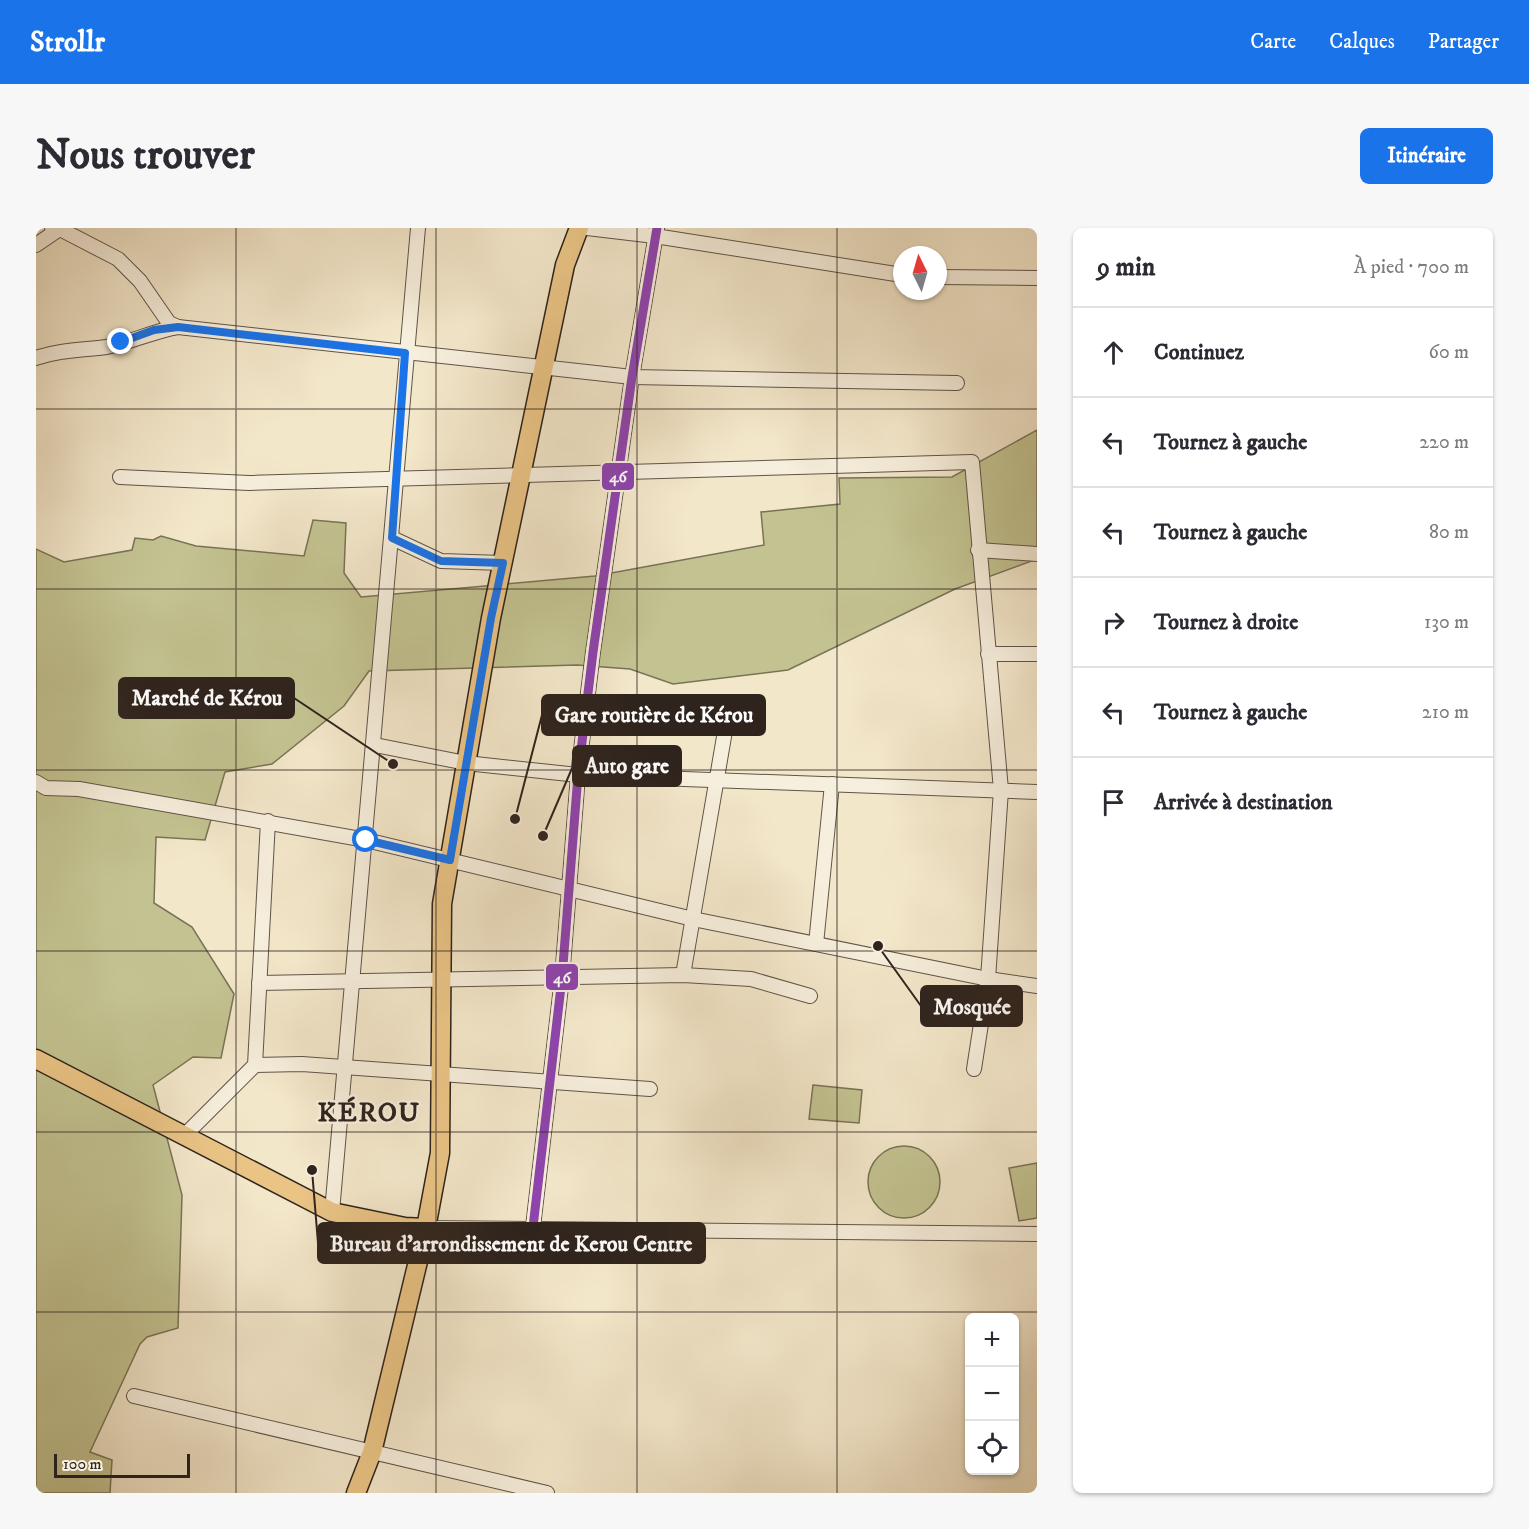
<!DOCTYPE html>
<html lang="fr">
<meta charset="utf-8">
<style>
:root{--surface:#fff;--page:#f7f7f7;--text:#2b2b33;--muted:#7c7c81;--line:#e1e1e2;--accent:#1a73e8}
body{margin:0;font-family:"IM FELL DW Pica",serif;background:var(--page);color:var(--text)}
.controls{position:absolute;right:18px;bottom:18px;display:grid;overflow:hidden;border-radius:9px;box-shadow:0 2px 4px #0004}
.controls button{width:54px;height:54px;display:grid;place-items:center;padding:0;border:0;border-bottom:2px solid var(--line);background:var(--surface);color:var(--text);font:30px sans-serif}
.compass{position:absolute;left:857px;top:18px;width:54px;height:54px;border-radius:50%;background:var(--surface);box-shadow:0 2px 4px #0004;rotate:355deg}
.scale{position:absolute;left:18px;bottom:15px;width:136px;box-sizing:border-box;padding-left:6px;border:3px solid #2e231d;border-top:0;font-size:16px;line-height:21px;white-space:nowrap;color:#2e231d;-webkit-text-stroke:4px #f7efdd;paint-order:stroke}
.stop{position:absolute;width:18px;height:18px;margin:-14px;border:4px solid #1a73e8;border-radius:50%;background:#fff}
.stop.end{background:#1a73e8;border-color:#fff;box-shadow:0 2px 6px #0008}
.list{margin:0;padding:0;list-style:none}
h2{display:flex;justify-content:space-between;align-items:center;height:78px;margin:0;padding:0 24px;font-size:26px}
h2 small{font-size:20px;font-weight:400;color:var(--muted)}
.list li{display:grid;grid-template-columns:39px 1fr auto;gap:18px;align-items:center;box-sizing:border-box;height:90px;padding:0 24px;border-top:2px solid var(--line)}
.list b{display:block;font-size:22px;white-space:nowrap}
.list em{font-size:20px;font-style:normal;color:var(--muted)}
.icon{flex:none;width:33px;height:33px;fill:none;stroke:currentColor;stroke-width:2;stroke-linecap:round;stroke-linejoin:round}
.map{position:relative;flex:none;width:1001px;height:1265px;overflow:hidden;border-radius:9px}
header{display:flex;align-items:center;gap:36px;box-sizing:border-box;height:84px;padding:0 30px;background:var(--accent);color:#fff}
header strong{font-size:28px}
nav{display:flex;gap:33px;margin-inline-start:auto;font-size:21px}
.intro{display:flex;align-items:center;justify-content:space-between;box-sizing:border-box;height:144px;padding:0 36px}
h1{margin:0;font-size:42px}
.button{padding:15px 27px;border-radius:9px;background:var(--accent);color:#fff;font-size:21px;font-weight:700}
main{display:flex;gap:36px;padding:0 36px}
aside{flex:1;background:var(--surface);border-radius:9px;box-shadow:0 2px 4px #0004}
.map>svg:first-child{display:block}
.green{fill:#c3c391;stroke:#787357;stroke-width:1.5}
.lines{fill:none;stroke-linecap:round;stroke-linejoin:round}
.minor-casing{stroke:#5f5448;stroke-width:16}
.major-casing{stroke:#2e231d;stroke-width:21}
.minor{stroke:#f7efdd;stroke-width:14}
.major{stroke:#eac485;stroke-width:18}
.bus-1-casing{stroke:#f7efdd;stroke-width:14}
.bus-1{stroke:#8e44ad;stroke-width:9}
.route{stroke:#1a73e8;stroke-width:8}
.grid{fill:none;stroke:#2e231d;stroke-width:1.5;stroke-opacity:0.55}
.labels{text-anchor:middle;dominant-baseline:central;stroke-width:5;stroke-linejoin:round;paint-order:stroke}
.district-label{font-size:27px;font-weight:bold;letter-spacing:1.5px;fill:#2e231d;stroke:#f7efdd}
.leader{fill:none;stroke:#2e231d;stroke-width:2}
.callout-dot{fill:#2e231d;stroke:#f7efdd;stroke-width:2}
.callout{fill:#2e231d;stroke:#2e231d;stroke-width:2}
.callout-label{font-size:22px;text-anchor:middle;font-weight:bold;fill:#fff}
.line-badge{stroke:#f7efdd;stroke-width:2}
.badge-label{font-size:16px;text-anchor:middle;font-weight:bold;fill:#fff}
</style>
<header>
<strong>Strollr</strong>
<nav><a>Carte</a><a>Calques</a><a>Partager</a></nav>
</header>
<div class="intro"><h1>Nous trouver</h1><a class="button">Itinéraire</a></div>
<main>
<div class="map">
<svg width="1001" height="1265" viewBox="0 0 1001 1265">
<rect width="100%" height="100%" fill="#f3e7ca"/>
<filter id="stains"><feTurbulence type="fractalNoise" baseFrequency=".00333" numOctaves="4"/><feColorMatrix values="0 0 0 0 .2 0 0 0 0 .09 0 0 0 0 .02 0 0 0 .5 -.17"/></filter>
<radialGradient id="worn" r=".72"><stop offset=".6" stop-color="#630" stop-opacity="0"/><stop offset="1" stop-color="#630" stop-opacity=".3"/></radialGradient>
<g class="green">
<polygon points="1001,202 1001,331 919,361 752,442 637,456 594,441 541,437 333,443 308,478 236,536 189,544 169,612 120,609 118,675 156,699 198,766 185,830 157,829 117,857 146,967 142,1100 111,1109 104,1116 54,1224 76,1232 74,1265 0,1265 0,321 28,334 96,322 99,310 117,312 125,308 160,318 268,328 277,292 310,295 308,345 325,369 559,348 728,317 725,284 804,276 803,250 916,249"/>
<polygon points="777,857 826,862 823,895 773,891"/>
<circle cx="868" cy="954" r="36"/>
<polygon points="1001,935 1001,990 983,993 973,940"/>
</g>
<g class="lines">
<defs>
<g id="minor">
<polyline points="16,0 24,1 82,31 104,53 133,95 142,99"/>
<polyline points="551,0 619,8 866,47"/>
<polyline points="0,17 25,0"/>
<polyline points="902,49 1001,50"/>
<path d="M0,130C23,122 46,122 70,119C94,115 117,103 142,99L596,149L921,155"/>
<polyline points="84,249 213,255 936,234 965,562 952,751 938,841"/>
<polyline points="356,310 405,333 467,335"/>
<polyline points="942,322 1001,326"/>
<polyline points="952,426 1001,426"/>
<polyline points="339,517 430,535 542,547 1001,564"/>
<polyline points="0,554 10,560 43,561 330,612 657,691 952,751 1001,758"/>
<polyline points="780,716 796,556"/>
<polyline points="647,747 694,474"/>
<polyline points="223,755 647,747 715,751 774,768"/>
<polyline points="219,837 266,836 614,861"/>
<polyline points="148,908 219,837 232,593"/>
<polyline points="296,984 382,0"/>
<polyline points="497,999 526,750 542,547 557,424 596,149 621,0"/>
<polyline points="390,1000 1001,1006"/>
<polyline points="98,1168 511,1265"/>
</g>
<g id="major">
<polyline points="0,831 296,984 369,999 390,1000"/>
<polyline points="320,1265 336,1224 390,1000 404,925 406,676 455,390 529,37 543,0"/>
</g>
</defs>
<use href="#minor" class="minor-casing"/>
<use href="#major" class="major-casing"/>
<use href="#minor" class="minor"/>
<use href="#major" class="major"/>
<defs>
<polyline id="bus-1" points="497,999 526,750 542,547 557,424 596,149 621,0"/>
</defs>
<use href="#bus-1" class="bus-1-casing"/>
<use href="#bus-1" class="bus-1"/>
</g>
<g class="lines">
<polyline class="route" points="85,114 118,102 142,99 369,125 356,310 405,333 467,335 455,390 414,632 330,612"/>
</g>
<path class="grid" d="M200,0V1265M400,0V1265M601,0V1265M801,0V1265M0,181H1001M0,361H1001M0,542H1001M0,723H1001M0,904H1001M0,1084H1001"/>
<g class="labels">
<g class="district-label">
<text x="333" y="885">KÉROU</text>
</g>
</g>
<path class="leader" d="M357 536L258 470M479 591L506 487M507 608L537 538M842 718L885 778M276 942L282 1015"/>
<g class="callout-dot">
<circle cx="357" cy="536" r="6"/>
<circle cx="479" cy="591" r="6"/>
<circle cx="507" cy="608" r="6"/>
<circle cx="842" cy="718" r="6"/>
<circle cx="276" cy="942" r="6"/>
</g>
<g class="callout">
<rect x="83" y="450" width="175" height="40" rx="6"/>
<rect x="506" y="467" width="223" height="40" rx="6"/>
<rect x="537" y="518" width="108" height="40" rx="6"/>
<rect x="885" y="758" width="101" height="40" rx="6"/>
<rect x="282" y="995" width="387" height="40" rx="6"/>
</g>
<g class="callout-label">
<text x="171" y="477">Marché de Kérou</text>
<text x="618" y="494">Gare routière de Kérou</text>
<text x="591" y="545">Auto gare</text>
<text x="936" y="786">Mosquée</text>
<text x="475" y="1023">Bureau d'arrondissement de Kerou Centre</text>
</g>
<g class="line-badge">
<rect x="565" y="234" width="34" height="29" rx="6" fill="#8e44ad"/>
<rect x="509" y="735" width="34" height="28" rx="6" fill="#8e44ad"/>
</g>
<g class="badge-label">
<text x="582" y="254">46</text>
<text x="526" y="755">46</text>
</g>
<rect width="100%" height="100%" filter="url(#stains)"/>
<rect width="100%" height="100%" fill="url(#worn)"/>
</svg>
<div class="controls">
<button>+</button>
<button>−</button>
<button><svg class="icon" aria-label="locate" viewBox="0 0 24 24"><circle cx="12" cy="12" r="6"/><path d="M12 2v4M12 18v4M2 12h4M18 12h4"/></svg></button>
</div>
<svg class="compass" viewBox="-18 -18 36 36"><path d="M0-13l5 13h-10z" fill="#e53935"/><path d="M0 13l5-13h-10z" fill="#7c7c81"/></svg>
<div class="scale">100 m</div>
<div class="stop" style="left:330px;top:612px"></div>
<div class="stop end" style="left:85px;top:114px"></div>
</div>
<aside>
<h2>9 min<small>À pied · 700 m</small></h2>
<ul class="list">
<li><svg class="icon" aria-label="ahead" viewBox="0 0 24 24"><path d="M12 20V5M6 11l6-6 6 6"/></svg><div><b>Continuez</b></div><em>60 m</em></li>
<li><svg class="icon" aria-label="left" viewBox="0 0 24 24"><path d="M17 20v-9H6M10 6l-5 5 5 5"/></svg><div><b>Tournez à gauche</b></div><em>220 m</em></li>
<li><svg class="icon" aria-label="left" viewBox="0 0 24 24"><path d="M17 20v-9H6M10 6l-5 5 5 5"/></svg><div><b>Tournez à gauche</b></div><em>80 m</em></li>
<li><svg class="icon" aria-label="right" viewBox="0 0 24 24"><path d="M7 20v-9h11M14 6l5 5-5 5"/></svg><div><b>Tournez à droite</b></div><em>130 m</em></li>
<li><svg class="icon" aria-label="left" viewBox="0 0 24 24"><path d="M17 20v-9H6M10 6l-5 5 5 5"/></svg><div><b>Tournez à gauche</b></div><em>210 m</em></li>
<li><svg class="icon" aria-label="arrive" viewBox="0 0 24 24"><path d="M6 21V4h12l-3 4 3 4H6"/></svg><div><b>Arrivée à destination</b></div></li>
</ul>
</aside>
</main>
